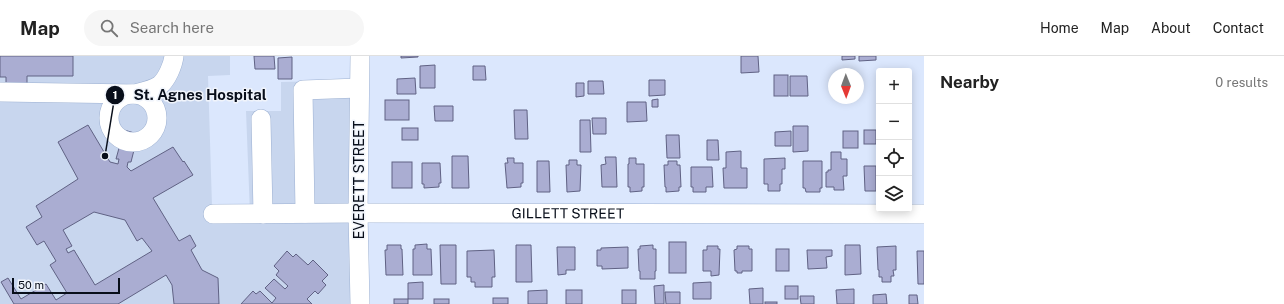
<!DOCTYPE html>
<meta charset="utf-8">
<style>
:root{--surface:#fff;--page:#f6f6f6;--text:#222;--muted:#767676;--line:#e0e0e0}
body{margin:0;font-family:"Public Sans",sans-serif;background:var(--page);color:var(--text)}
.controls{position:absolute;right:12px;top:12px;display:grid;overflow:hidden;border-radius:4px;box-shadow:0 2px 10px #0003}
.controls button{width:36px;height:36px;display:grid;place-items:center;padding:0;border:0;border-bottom:1px solid var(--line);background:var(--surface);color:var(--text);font:20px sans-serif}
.compass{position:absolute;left:828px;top:12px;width:36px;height:36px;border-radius:50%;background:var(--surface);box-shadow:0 2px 10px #0003;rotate:179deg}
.scale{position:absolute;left:12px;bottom:10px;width:108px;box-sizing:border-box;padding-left:4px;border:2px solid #080e1a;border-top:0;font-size:11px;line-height:14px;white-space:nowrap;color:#080e1a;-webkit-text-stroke:3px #f0f4fb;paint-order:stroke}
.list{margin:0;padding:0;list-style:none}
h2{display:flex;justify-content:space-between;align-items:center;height:52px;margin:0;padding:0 16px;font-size:17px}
h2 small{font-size:13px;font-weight:400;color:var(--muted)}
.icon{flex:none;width:22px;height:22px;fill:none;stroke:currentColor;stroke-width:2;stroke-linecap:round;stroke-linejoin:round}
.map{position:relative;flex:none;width:924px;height:248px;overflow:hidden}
header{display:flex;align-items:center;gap:24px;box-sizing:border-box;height:56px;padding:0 20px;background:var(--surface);border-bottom:1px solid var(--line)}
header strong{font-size:19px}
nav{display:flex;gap:22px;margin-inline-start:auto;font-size:14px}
.search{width:280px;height:36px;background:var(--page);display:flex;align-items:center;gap:10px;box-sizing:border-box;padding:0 14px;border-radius:22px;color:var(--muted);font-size:15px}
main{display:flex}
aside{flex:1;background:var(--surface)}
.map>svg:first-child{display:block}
.built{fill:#c8d6ee}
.building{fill:#aaadd2;stroke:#606284;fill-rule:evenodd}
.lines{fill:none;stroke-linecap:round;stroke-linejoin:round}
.minor-casing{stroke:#9db1d2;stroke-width:20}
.minor{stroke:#fff;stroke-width:19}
.labels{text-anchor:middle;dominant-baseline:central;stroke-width:3;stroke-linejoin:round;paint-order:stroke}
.street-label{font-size:14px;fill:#080e1a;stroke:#f0f4fb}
.leader{fill:none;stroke:#080e1a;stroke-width:1.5}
.callout-dot{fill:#080e1a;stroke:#f0f4fb;stroke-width:1.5}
.mark-label{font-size:12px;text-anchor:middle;font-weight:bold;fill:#fff}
.callout-label{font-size:15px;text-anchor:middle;font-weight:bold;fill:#080e1a;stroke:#f0f4fb;stroke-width:3;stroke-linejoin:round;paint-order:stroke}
</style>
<header>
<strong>Map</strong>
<div class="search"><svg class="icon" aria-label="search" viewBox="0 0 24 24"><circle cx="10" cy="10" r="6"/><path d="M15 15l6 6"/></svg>Search here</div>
<nav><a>Home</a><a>Map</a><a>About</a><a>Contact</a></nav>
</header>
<main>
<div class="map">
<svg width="924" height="248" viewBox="0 0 924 248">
<rect width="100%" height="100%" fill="#dbe7fd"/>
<polygon class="built" points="0,0 230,0 230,19 208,20 212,150 250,158 246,55 281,55 281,26 359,24 360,248 0,248"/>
<g class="building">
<polygon points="0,0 73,0 73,20 27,20 27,29 6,28 6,21 0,21"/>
<polygon points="254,0 274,0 275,13 255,13"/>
<polygon points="401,0 418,0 418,1 401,2"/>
<polygon points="741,0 758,0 759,16 741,17"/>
<polygon points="842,0 855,0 855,3 842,4"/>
<polygon points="859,0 876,0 876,4 859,5"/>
<polygon points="292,1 292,23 278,23 278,2"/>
<polygon points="435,9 435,32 420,32 420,10"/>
<polygon points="473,10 485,10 486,24 473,24"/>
<rect x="774" y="19" width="14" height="21"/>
<polygon points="790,20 807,20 808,40 790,40"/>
<polygon points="415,22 416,38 397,38 397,23"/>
<polygon points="649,24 665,24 665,39 649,40"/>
<polygon points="588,25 603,25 604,38 588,38"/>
<polygon points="576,27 584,27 584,40 576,41"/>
<polygon points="658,43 658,51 652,51 652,44"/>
<rect x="385" y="44" width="24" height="20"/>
<polygon points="627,46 646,46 647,65 627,66"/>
<polygon points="434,50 453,50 453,65 435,65"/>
<polygon points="514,54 527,54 528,83 515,83"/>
<polygon points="592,62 606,62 606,78 593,78"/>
<polygon points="580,64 590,64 591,96 580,96"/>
<path d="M88,69L110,106L118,108L119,103H116L124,74L138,78L131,106H128L127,111L131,115L173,91L183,106L184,105L193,119L153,142L179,185L190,179L196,190L191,194L202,214L218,222L219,248H174L172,229L166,219L118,248H14L1,226L8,222L21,243L46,228L56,244L67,237L50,209L56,205L44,185L37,189L26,171L42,161L36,150L78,123L58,86ZM94,156L125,164L137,185L142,182L152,195L95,229L74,194L68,197L66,193L72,190L63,174Z"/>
<polygon points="793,70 808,70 808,95 793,96"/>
<rect x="402" y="72" width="16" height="12"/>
<rect x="864" y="74" width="12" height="14"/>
<polygon points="791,75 791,90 775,90 775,76"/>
<rect x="843" y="75" width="15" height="17"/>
<polygon points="666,79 679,79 680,102 667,102"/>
<polygon points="707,84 718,84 719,104 707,104"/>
<polygon points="741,95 741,112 747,112 747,132 724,132 723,112 726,112 726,96"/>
<polygon points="831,96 841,96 841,103 847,103 847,120 843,120 844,134 834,134 834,131 826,131 826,116 828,116 828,114 831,114"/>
<polygon points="452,100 468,100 469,132 452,132"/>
<polygon points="605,101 616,101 617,131 602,131 601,109 606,108"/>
<polygon points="507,102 514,102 514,107 523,107 523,127 521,127 521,131 507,132 505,107 508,107"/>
<polygon points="629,102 636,102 636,108 644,108 644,131 642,131 642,135 630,136 630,131 628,131 628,108 629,108"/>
<polygon points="785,102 785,113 782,113 782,128 780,128 780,135 768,135 768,128 764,128 764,103"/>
<polygon points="569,104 577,104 577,109 581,109 580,135 567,136 566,109 569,109"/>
<polygon points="537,105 549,105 550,136 537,136"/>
<polygon points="668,105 677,105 677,109 680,109 681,131 679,131 679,135 666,136 666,131 665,131 664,109 668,109"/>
<polygon points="803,105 822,105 822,132 820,132 820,136 806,136 805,132 803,132"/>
<rect x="392" y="106" width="20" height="26"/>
<polygon points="422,107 440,107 441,127 439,127 439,131 424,132 424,128 422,128"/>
<polygon points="864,110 876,110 876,135 865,135"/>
<polygon points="691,111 712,111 713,131 706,131 706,136 693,136 693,131 691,131"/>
<rect x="669" y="186" width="17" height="31"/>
<polygon points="427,188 427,193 431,193 432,219 413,219 413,193 415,193 415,189"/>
<polygon points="387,189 401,189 401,193 402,193 403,219 386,219 385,194 387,194"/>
<polygon points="440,189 456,189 456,228 441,228"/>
<polygon points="516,189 531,189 532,226 516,226"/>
<polygon points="653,189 653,193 656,193 656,215 655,215 655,223 640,223 640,215 639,215 638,193 640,193 640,190"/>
<polygon points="845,189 860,189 861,218 845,219"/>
<polygon points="707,190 718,190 718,193 720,193 719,219 711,220 711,215 703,215 703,194 707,194"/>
<polygon points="737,190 749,190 749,193 752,193 752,215 742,215 742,217 737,217 737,215 735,215 734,194 737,193"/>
<polygon points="896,190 896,214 893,214 894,220 891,220 891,226 882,226 882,221 879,221 879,214 878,214 877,191"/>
<polygon points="557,191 575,191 575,214 566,214 566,218 558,219"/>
<polygon points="628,191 628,212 602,213 602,210 597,210 597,194 601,194 601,192"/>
<rect x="776" y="193" width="13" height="22"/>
<polygon points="494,194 495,221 492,221 492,231 475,231 475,226 471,226 471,221 467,221 467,195"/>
<polygon points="807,194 832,194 832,200 826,201 827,212 808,213"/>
<polygon points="287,195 293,201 296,198 308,209 313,204 328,219 322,225 326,229 318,238 315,235 307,243 312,248 241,248 253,235 256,238 260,235 272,247 276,242 265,232 274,223 285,233 288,230 276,219 279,215 274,210"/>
<polygon points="917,195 924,195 924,228 918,228"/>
<polygon points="423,226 423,243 408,243 408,227"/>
<polygon points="711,226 711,243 693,243 693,227"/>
<polygon points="664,229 664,248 655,248 654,230"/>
<rect x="785" y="230" width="13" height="13"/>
<polygon points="763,232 763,248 750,248 749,233"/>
<polygon points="854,233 854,248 837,248 836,234"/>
<polygon points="547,234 547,248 528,248 528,235"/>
<rect x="566" y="234" width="16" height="14"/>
<rect x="622" y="234" width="14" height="14"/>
<polygon points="665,236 680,236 680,248 666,248"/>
<polygon points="886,238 887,248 873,248 873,239"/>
<polygon points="909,239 917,239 918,248 909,248"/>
<polygon points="800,240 814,240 814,248 801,248"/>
<rect x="493" y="242" width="15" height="6"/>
<rect x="394" y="243" width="14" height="5"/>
<rect x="434" y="243" width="15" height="5"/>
<rect x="765" y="246" width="12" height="2"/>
</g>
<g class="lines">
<defs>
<g id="minor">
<polyline points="360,0 358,157 360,248"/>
<path d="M0,36L135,38C143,36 153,34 160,29C167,23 173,9 174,0"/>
<circle cx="133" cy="62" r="24"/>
<polyline points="261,63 263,158"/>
<polyline points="305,157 303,34 359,32"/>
<path id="s1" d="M213,158L358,157L924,158"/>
</g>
</defs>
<use href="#minor" class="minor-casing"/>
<use href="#minor" class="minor"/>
</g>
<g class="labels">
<g class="street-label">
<text transform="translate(359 124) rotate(-90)">EVERETT STREET</text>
<text stroke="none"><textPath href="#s1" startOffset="355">GILLETT STREET</textPath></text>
</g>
</g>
<path class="leader" d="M105 100L115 39"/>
<g class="callout-dot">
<circle cx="105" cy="100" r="4"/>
<circle cx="115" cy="39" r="10"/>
</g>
<g class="mark-label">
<text x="115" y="43">1</text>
</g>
<g class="callout-label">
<text x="200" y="44">St. Agnes Hospital</text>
</g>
</svg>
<div class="controls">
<button>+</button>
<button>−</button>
<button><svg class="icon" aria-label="locate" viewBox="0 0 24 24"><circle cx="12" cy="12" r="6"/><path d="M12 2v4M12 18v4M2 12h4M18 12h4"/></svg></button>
<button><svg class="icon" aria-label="layers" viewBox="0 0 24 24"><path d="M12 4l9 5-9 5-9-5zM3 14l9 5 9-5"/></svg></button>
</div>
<svg class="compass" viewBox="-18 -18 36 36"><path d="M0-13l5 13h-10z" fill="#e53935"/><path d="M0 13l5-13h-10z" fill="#767676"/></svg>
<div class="scale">50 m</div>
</div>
<aside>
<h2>Nearby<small>0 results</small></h2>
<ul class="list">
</ul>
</aside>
</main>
